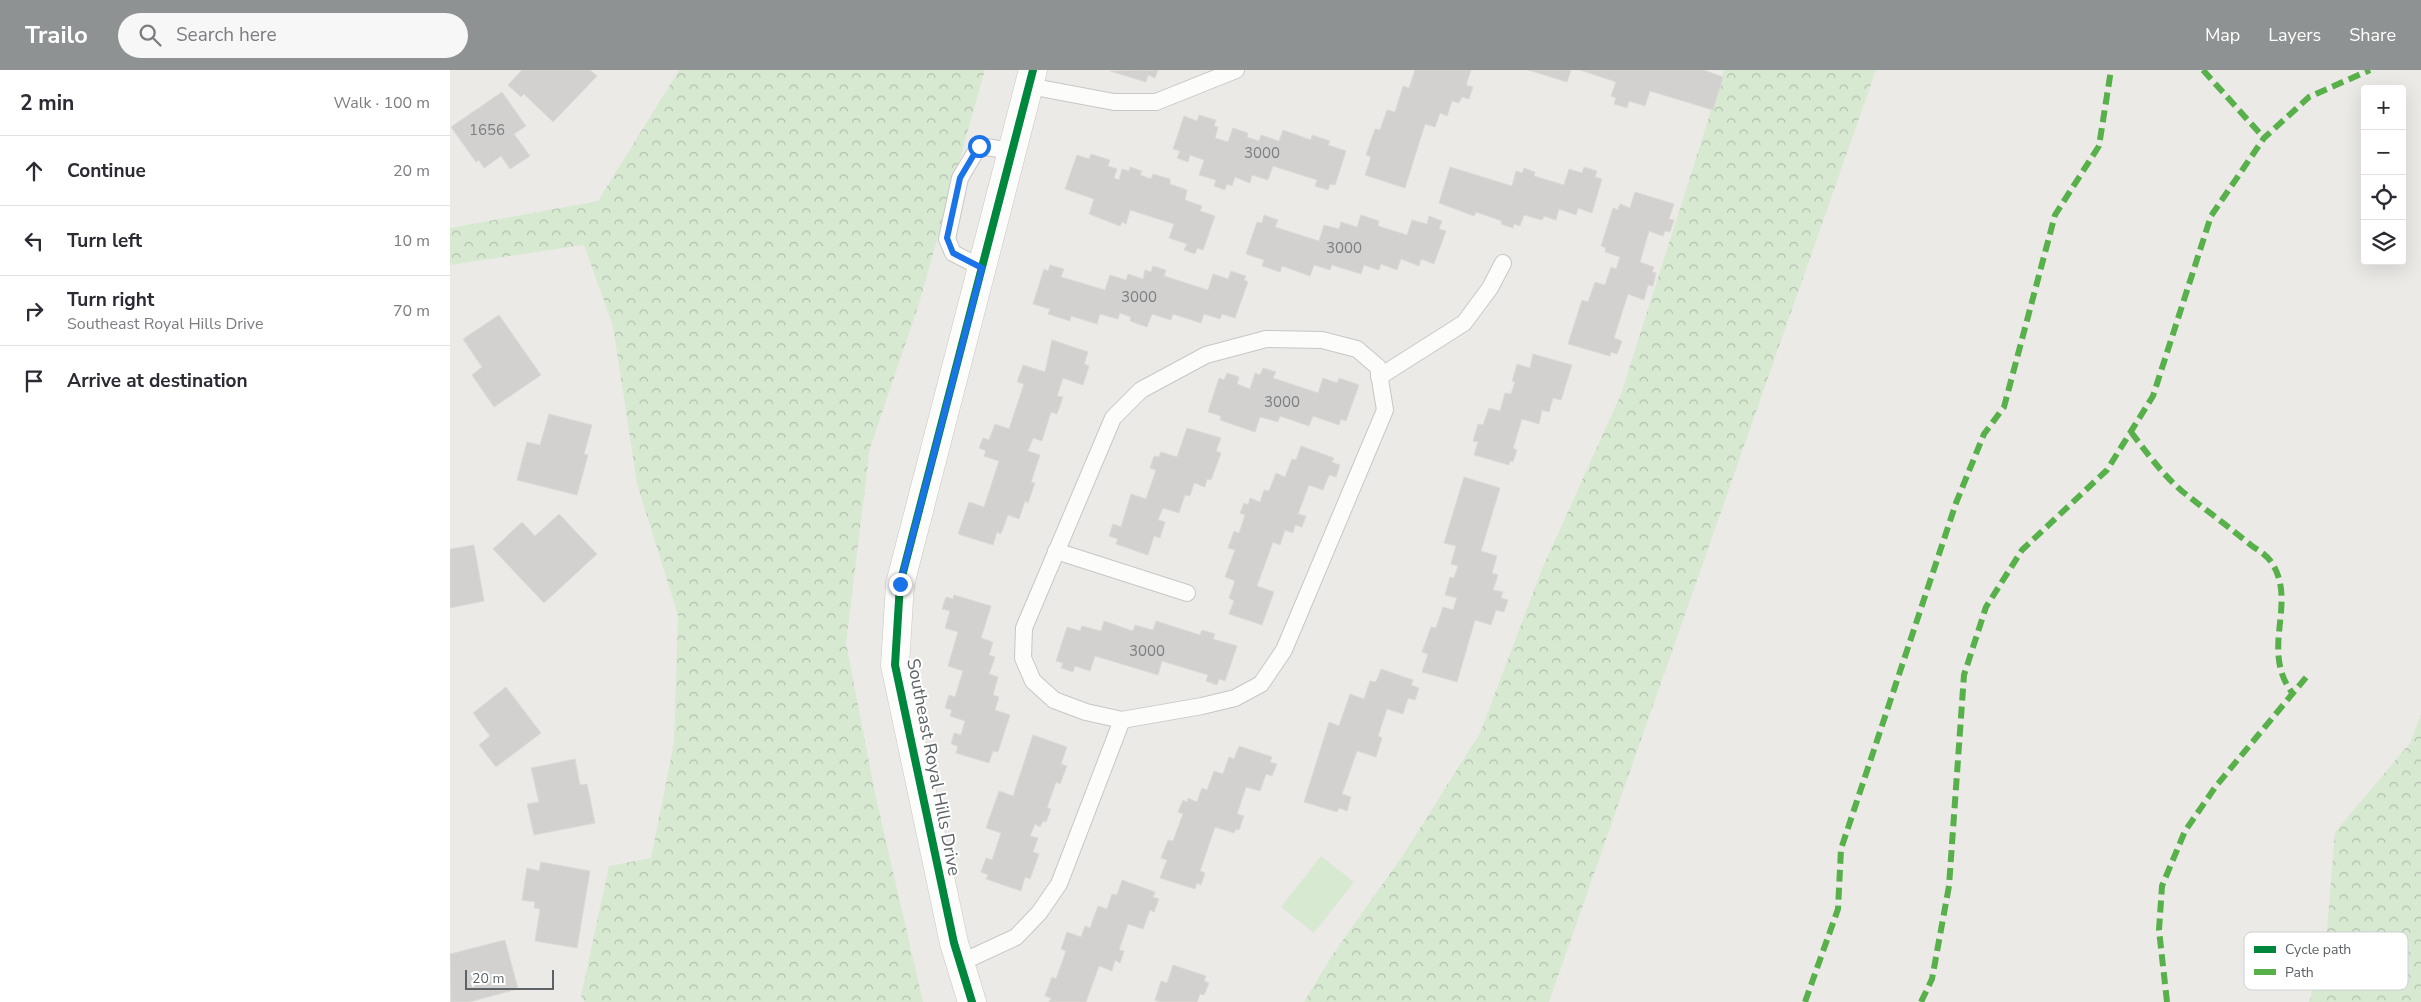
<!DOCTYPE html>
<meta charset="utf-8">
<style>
:root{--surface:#fff;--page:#f7f7f7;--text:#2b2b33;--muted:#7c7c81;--line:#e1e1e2;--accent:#8e9292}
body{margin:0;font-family:"Nunito Sans",sans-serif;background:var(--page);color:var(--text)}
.controls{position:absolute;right:15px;top:15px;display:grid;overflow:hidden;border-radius:5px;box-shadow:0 5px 20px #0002}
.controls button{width:45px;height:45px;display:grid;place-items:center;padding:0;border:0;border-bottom:1px solid var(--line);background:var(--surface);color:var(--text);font:25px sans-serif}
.scale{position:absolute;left:15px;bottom:12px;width:89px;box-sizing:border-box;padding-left:5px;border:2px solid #5c6265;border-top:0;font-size:14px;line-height:18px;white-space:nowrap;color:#5c6265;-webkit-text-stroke:4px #fff;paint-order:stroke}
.stop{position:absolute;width:15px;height:15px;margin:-11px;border:4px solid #1a73e8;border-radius:50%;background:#fff}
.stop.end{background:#1a73e8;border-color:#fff;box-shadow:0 1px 5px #0008}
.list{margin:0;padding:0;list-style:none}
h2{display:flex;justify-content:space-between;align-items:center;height:65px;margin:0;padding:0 20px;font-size:21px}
h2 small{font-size:16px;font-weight:400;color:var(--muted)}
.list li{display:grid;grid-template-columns:32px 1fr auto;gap:15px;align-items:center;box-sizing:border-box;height:70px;padding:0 20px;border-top:1px solid var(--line)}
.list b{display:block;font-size:19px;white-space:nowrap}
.list p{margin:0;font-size:16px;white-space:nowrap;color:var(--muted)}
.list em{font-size:16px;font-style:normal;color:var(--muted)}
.icon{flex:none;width:28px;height:28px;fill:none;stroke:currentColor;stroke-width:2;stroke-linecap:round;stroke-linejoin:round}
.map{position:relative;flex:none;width:1971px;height:932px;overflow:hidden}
header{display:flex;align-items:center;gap:30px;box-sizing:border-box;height:70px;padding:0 25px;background:var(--accent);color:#fff}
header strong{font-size:24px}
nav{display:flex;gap:28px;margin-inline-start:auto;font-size:18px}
.search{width:350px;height:45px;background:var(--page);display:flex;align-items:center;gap:12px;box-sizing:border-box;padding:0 18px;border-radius:28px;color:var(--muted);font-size:19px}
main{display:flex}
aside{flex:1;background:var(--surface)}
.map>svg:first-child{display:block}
.forest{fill:url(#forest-crowns)}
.park{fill:#d8e9d2}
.building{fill:#d3d1d0;stroke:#dcd9d6}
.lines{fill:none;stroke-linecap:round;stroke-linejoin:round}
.service-casing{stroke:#c7c7c7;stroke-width:18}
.minor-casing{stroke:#c7c7c7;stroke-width:29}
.service{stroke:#fcfcfb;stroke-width:16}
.minor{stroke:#fcfcfb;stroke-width:28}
.quiet{stroke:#58b04a;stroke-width:6;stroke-dasharray:12 6;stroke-linecap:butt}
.cycleway-casing{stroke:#fff;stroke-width:11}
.cycleway{stroke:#00873e;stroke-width:8}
.route{stroke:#1a73e8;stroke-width:6}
.labels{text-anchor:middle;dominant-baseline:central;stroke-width:4;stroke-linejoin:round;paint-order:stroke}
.number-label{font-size:15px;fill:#7b7f81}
.street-label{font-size:18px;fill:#5c6265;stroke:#fff}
.key{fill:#fff;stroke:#ced0d1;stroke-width:1}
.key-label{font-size:14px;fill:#5c6265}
</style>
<header>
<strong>Trailo</strong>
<div class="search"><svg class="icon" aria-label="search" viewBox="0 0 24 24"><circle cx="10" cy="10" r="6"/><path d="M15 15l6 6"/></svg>Search here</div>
<nav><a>Map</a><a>Layers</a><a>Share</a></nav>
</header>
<main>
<aside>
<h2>2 min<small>Walk · 100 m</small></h2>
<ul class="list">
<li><svg class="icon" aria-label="ahead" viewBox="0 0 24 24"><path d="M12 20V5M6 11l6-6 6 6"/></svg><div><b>Continue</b></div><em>20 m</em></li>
<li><svg class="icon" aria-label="left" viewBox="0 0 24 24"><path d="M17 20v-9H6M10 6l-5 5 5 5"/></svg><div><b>Turn left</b></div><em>10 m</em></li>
<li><svg class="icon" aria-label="right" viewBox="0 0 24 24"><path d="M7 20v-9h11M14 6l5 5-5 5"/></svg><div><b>Turn right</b><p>Southeast Royal Hills Drive</p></div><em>70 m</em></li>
<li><svg class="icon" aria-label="arrive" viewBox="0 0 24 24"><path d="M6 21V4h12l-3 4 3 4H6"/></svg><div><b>Arrive at destination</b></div></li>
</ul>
</aside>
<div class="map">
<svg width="1971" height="932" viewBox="0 0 1971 932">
<defs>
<pattern id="forest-crowns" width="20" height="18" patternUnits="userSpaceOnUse" patternTransform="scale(1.25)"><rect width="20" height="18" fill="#d8e9d2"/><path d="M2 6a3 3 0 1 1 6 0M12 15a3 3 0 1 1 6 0" fill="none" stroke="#b2c0ae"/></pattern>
</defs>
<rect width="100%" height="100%" fill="#eceae7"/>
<g class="forest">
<polygon points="229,0 535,0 468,237 420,378 396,573 425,723 473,932 135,932 131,926 159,796 201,788 224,673 228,545 187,414 163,256 134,175 0,195 0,158 148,131"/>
<polygon points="1274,0 1426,0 1099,932 854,932 881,887 953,785 1030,663 1092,499 1171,324"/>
<polygon points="1971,645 1971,932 1859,932 1876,871 1885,762 1960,673"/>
</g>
<polygon class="park" points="871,786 904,812 864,863 831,837"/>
<g class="building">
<polygon points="72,0 140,0 147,6 103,52 74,24 71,27 58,15"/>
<polygon points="708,0 705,8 698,5 696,12 660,1"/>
<polygon points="965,0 1021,0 1016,15 1023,17 1019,29 1012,27 1009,33 1002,31 997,46 990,43 985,57 975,54 955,118 915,105 921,87 916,85 925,59 930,60 937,40 945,42 953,16 959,18"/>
<polygon points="1078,0 1121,0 1117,12"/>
<polygon points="1130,0 1254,0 1273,7 1263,40 1200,21 1195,36 1179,31 1177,38 1164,34 1166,28 1161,26 1166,12"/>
<polygon points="52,22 76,56 64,64 80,86 60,99 51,86 34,98 29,90 26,92 1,57"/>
<polygon points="749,45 766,50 764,56 768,57 765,68 778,72 783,58 798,63 797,67 809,71 811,65 829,71 833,60 861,70 862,65 880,71 878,75 896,81 885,115 880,114 878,120 865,116 867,110 823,96 818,110 802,105 800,113 785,107 782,116 777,114 775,120 764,116 766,110 749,105 754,90 740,85 738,92 727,88 730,81 723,79 734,46 747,51"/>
<polygon points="641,84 660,90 658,96 667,99 664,108 669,110 672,99 679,101 680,97 692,101 690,105 701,109 703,104 720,109 720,114 737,120 735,130 752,136 750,141 765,146 753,180 747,178 745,184 734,180 737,174 719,168 724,154 680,140 676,154 672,152 670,156 639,144 644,129 615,119 627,85 639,89"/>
<polygon points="1000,97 1062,116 1066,101 1072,103 1074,98 1085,102 1084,106 1114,115 1119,99 1132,103 1134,97 1147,101 1145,107 1152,109 1142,143 1128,138 1126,145 1109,139 1106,150 1094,146 1092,150 1074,145 1070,156 1064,154 1063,158 1051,154 1052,151 1026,142 1024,146 989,133"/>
<polygon points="1185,122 1224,134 1219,149 1224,150 1220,162 1215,161 1213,166 1199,161 1190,192 1204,197 1202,202 1206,203 1203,216 1198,215 1194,230 1178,224 1164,268 1172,271 1167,284 1161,282 1160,286 1118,274 1132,230 1138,232 1145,212 1155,215 1161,197 1166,199 1170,187 1155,182 1156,178 1151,176 1163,138 1168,140 1170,134 1180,138"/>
<polygon points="814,145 828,150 825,157 869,171 874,155 889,159 891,152 907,157 911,145 929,151 928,156 957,165 962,150 977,154 979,146 992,151 989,159 996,161 984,194 971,189 969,196 951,189 947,200 931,194 929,200 914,195 911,204 882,195 880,200 864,195 860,206 832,196 830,202 812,196 814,190 796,184 807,152 812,153"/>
<polygon points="600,195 614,199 611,207 655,220 660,205 676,210 678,204 693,209 695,200 701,202 703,196 716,200 714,206 758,220 763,204 778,209 781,201 796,206 794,210 798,212 785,248 772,244 770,249 754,244 751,253 723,244 721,250 702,244 697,257 680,251 681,247 670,243 668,249 650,244 647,254 621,246 620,251 598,244 600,239 583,234 594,199 598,201"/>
<polygon points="49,245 91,305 44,337 22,305 32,297 13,269"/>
<polygon points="602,270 638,282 634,294 639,296 633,315 613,308 607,326 613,327 607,344 601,342 592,371 583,368 578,381 590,385 581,412 585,413 578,433 575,431 569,449 558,445 551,464 547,462 543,475 508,464 519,432 534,437 549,391 534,386 536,381 529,378 533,368 539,370 545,354 559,359 574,314 567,312 573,295 595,302"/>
<polygon points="1083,284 1122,295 1111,330 1103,328 1099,342 1092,340 1089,354 1072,349 1063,378 1067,380 1063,392 1060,391 1059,395 1024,385 1028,372 1023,371 1028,354 1033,355 1039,338 1050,341 1055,323 1061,324 1065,312 1062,311 1067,294 1080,298"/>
<polygon points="813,298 826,302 823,308 868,323 873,308 887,313 889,308 909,315 896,351 891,349 889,355 863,346 859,356 830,346 828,352 810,347 805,362 770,350 771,346 758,342 769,308 774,310 777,303 789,307 787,314 800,319 805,303 810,305"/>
<polygon points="99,344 142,355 134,384 138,385 127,425 67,410 77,372 90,375"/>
<polygon points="737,358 771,368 766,381 771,383 761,410 757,409 755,417 744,413 740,426 735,425 729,443 713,438 708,450 715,452 710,468 704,466 698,485 666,474 668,469 659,466 663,454 671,457 681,424 696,429 706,400 700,398 704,386 709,387 711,382 727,387"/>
<polygon points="851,376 884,388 882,392 890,395 886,407 879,405 873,420 859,415 848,444 856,446 852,457 845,455 843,463 835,460 830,475 823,472 807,516 824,522 812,555 779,544 784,531 779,528 785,511 775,507 785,480 778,478 784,461 789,463 795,445 790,443 794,433 798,435 800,428 810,432 814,420 819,421 826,403 835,407 842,389 846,390"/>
<polygon points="1014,407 1050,418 1031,481 1047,486 1042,503 1048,505 1043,520 1053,522 1051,528 1058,530 1054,542 1046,540 1041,555 1025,550 1007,612 972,602 978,584 972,582 981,557 986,558 993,537 1003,540 1007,528 995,525 1000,507 1004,508 1008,496 1001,494 1006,476 994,473"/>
<polygon points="109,444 147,484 94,533 43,479 72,452 85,466"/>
<polygon points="24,475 34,531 0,538 0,479"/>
<polygon points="504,525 541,536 531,568 543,572 539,585 545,587 539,604 548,607 543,625 549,627 545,640 560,645 548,682 543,681 539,693 506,683 508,676 501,674 504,663 511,665 515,651 500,646 502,640 495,638 499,625 505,627 513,601 498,596 508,562 495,558 500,541 492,539 496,527 503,529"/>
<polygon points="654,551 683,561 685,555 703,560 706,551 750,565 752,560 765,564 763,569 787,576 775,611 769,609 767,615 756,611 758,605 712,591 708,605 645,586 640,601 625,596 623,602 611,598 613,593 606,591 617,557 630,561 632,556 651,561"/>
<polygon points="931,599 963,610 961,615 969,618 965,630 958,628 953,644 937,639 928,666 932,668 926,687 907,681 892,724 901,727 897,741 889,738 887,742 854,732 879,652 889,656 900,624 914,629 920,611 926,612"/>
<polygon points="56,617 91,663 46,697 29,675 40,666 23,643"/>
<polygon points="583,665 617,677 611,694 617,696 610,714 606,712 597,738 601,739 596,752 593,751 590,757 585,754 580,766 588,768 583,782 589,784 580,809 575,807 571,821 536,809 538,805 531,802 536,788 542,790 551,763 536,758 549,721 563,726"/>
<polygon points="789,676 822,687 820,692 827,694 822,706 816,704 810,721 796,717 787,744 794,746 789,760 786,759 784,763 765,757 750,801 755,803 751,815 747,813 745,819 710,808 717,790 711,788 718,770 723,771 733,744 728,742 733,730 737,732 738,728 747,732 752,718 757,720 764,701 773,704 779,687 784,689"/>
<polygon points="125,689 130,715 137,714 145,753 84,765 77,734 89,732 81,698"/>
<polygon points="91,792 140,801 127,878 85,871 90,839 84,838 85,832 72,830 77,798 89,801"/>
<polygon points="672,810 705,822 703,827 709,829 704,842 700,840 693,859 678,854 669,880 674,881 670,893 665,890 662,901 649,896 636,932 599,932 601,928 595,926 602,907 606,909 616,881 611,879 617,862 631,867 635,856 640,858 648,836 657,839 662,824 667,825"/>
<polygon points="55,870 68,919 19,932 1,932 0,884"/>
<polygon points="723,895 756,906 754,911 759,913 754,925 750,924 747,932 710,932 705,930 711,911 717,913"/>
</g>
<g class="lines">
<defs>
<g id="service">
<polyline points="579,16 664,32 706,32 786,0"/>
<polyline points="532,198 503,183 497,169 510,108 529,76 562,81"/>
<polygon points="816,269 872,270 907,279 928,297 935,340 834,580 811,614 785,628 752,636 672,650 636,642 604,630 583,611 573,588 574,558 663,348 691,320 756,285"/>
<polyline points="929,307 1014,253 1040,218 1053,193"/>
<polyline points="606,481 737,523"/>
<polyline points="510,893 566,867 589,843 609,814 672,650"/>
</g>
<polyline id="minor" points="522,932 504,873 445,595 450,514 583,0"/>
</defs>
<use href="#service" class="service-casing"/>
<use href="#minor" class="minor-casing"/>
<use href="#service" class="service"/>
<use href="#minor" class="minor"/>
<g class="quiet">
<polyline points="1753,0 1814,68"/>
<path d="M1681,362C1697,383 1712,404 1733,422C1756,440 1779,457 1802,476C1808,480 1818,486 1822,493C1848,534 1809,580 1843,624"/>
<polyline points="1355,932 1388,839 1391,779 1506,433 1534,364 1554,337 1605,145 1649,76 1661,0"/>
<polyline points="1471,932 1482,909 1499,816 1514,605 1536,537 1572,480 1657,400 1703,326 1761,146 1814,68 1859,27 1920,0"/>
<polyline points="1717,932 1709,860 1712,816 1735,761 1766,716 1858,605"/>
</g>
<defs>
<polyline id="cycleway" points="522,932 504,873 445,595 450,514 583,0"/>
</defs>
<use href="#cycleway" class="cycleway-casing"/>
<use href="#cycleway" class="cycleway"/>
</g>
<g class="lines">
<polyline class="route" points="450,514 532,198 503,183 497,168 510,108 529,76"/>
</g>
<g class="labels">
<g class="number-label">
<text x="37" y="60">1656</text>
<text x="812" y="83">3000</text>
<text x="894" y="178">3000</text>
<text x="689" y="227">3000</text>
<text x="832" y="332">3000</text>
<text x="697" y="581">3000</text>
</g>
<g class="street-label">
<text transform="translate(484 697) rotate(79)">Southeast Royal Hills Drive</text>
</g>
</g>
<rect x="1794" y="862" width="164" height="58" rx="8" class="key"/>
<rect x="1804" y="876" width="22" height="7" fill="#00873e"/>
<rect x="1804" y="899" width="22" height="6" fill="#58b04a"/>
<g class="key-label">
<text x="1835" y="884">Cycle path</text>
<text x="1835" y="907">Path</text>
</g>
</svg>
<div class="controls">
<button>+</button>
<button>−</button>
<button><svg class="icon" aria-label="locate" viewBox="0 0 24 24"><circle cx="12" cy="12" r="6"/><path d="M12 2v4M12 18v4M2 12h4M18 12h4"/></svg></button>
<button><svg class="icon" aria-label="layers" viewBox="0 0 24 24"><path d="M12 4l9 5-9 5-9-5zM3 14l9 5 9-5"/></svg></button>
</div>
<div class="scale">20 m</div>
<div class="stop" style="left:529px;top:76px"></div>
<div class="stop end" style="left:450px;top:514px"></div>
</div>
</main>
